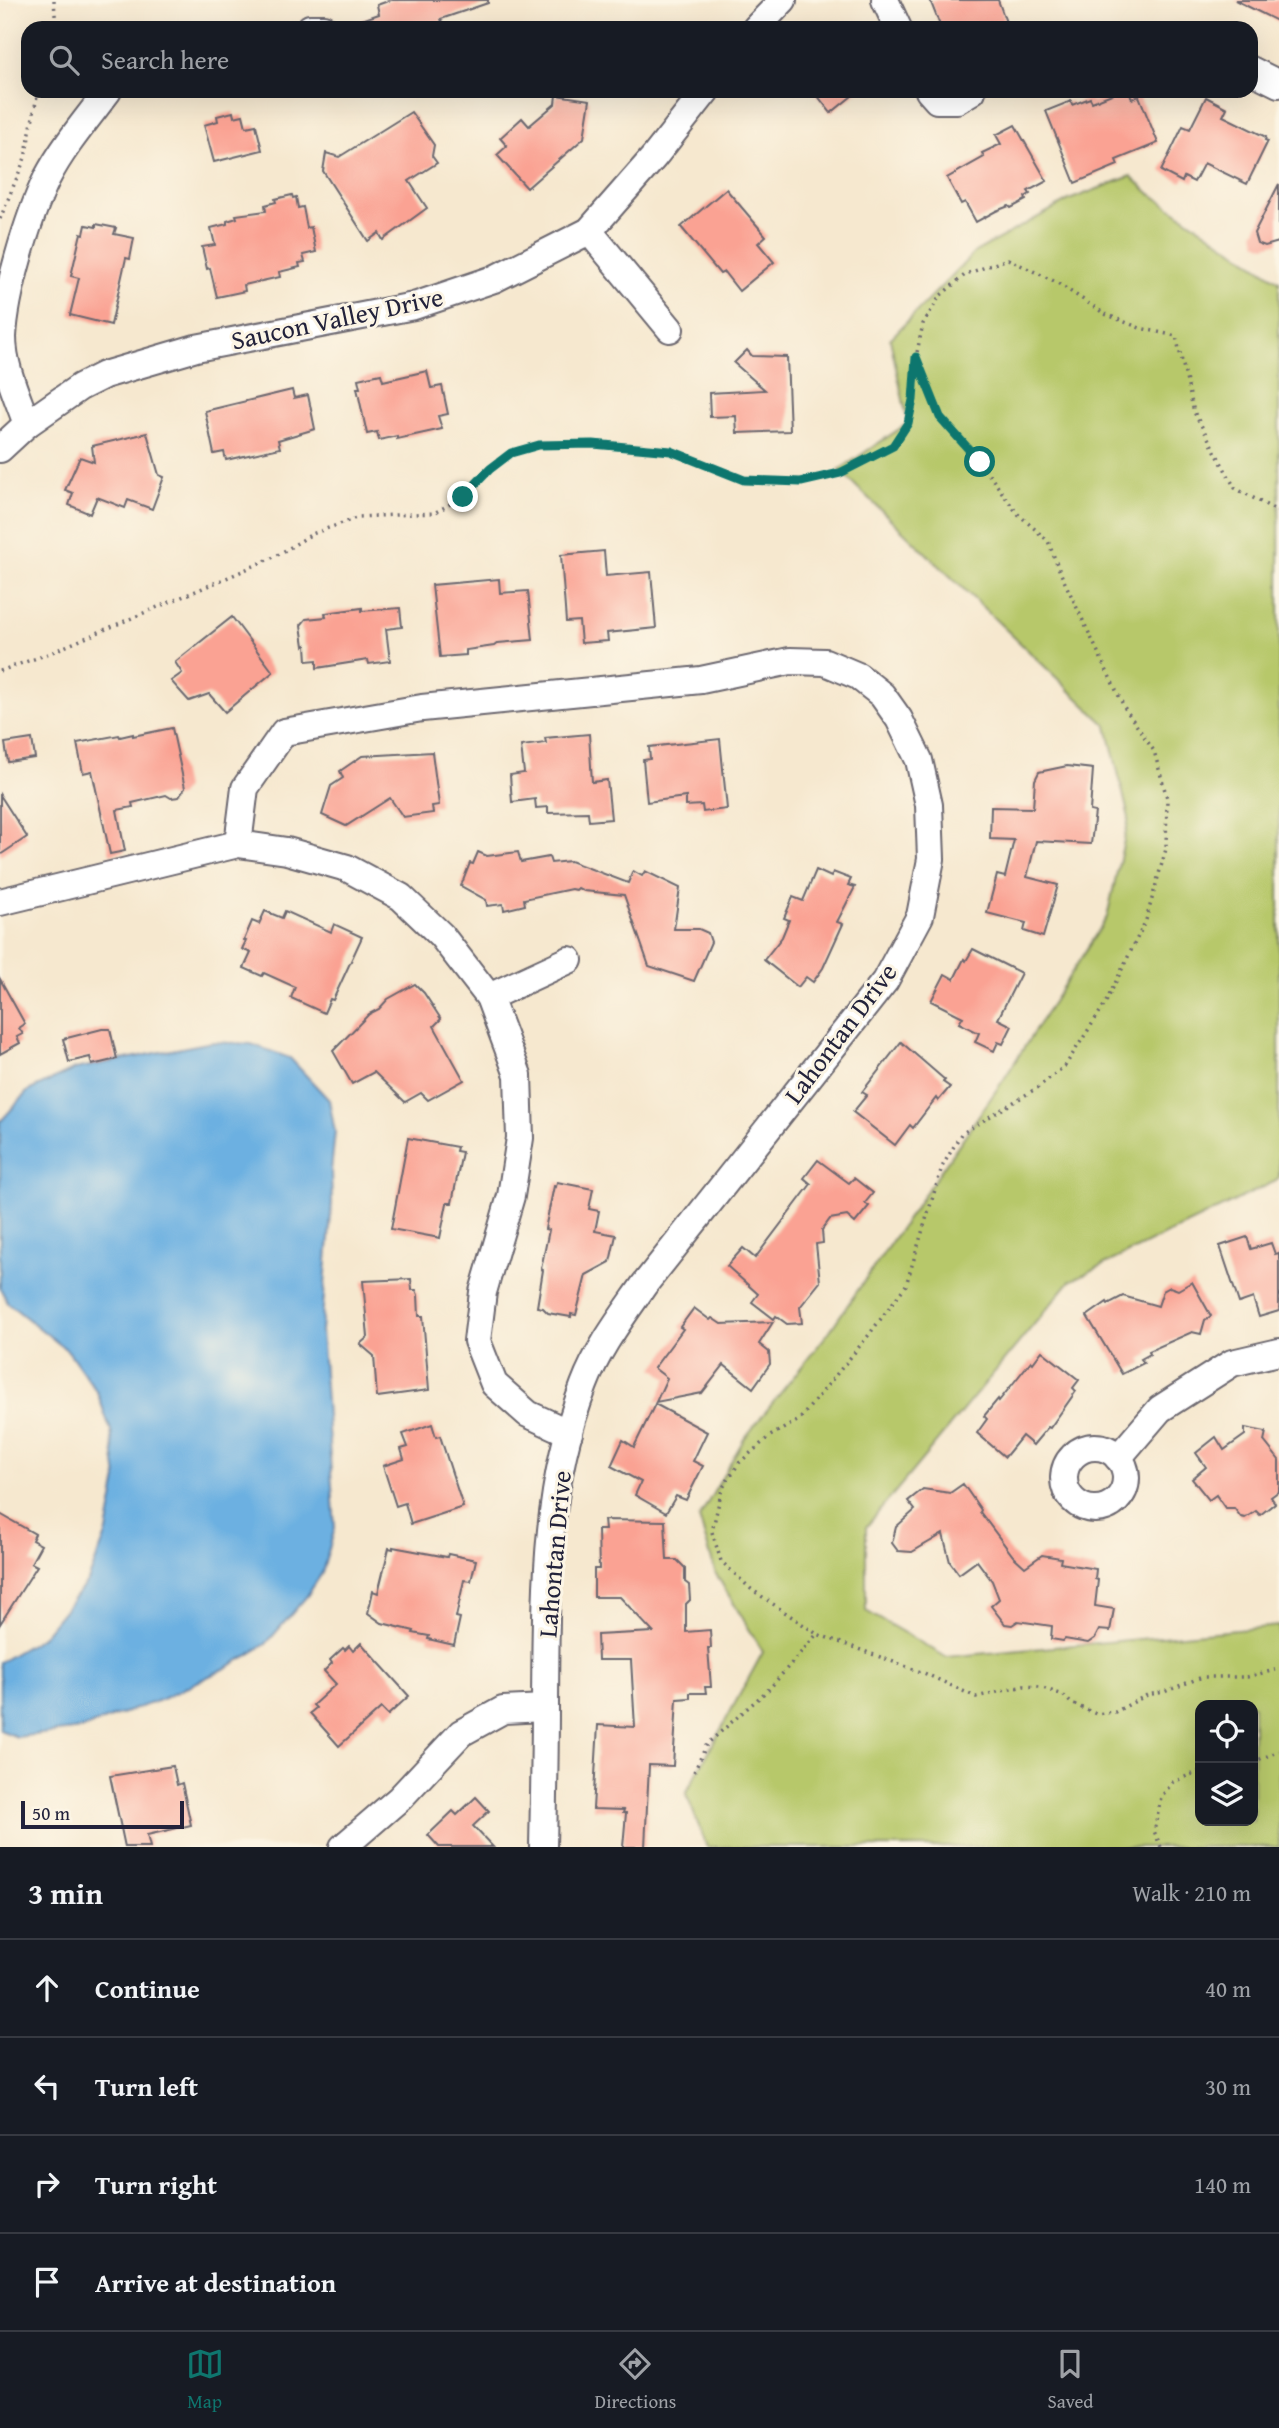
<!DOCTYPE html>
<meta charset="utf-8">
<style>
:root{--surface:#171b24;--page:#20242c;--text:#f1f3f6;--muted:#9ea1a6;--line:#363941;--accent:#0f766e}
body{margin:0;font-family:"Gentium Book Plus",serif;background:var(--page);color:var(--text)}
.controls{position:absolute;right:21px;bottom:21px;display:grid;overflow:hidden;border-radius:14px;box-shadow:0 7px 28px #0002}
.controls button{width:63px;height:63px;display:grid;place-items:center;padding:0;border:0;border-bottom:2px solid var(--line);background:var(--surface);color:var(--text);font:35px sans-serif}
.scale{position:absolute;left:21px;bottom:18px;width:163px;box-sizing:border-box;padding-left:7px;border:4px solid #22223b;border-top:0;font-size:19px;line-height:24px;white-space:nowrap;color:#22223b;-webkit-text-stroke:5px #fcf5e5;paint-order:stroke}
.stop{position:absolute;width:21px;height:21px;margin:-16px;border:5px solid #0f766e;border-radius:50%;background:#fff}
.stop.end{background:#0f766e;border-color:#fff;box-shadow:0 2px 7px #0008}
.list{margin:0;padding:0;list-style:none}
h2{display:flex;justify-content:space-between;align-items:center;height:91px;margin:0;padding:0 28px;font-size:30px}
h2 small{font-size:23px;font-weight:400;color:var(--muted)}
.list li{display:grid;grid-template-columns:46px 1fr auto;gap:21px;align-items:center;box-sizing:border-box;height:98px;padding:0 28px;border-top:2px solid var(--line)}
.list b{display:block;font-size:26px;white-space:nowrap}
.list em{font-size:23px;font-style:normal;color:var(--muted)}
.icon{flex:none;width:38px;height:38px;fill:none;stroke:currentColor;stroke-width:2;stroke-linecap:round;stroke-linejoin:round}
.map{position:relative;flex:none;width:1279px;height:1847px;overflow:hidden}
.search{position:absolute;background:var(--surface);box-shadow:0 7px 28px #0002;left:21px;right:21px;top:21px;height:77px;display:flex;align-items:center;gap:18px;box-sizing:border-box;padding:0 24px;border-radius:21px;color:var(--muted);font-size:26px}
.sheet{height:483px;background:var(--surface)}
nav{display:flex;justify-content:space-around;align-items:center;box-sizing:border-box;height:98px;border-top:2px solid var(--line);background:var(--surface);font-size:19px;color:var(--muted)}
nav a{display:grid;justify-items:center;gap:4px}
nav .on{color:var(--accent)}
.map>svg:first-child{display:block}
.green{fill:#b7c86b;stroke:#6c7553;stroke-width:2;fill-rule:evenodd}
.water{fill:#6cb0e1;stroke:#47698e;stroke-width:2}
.building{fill:#faa293}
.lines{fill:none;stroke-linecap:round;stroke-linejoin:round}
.street-casing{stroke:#6c676f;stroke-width:30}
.path{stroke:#6c676f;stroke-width:3.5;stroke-dasharray:2 5;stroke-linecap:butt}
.street{stroke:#fff;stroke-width:26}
.route{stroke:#0f766e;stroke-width:9}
.labels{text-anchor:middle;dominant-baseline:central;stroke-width:6;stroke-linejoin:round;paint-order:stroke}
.street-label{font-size:26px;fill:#22223b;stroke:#fcf5e5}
</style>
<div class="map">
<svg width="1279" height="1847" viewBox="0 0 1279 1847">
<rect width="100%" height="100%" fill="#fcf5e5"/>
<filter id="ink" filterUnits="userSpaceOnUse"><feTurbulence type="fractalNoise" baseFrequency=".0143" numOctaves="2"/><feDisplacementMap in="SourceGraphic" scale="14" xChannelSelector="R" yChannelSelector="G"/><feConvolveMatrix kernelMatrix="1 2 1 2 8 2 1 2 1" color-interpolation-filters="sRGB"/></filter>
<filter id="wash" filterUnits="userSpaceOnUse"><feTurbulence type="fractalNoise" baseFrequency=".00686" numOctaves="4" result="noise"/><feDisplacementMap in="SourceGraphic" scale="28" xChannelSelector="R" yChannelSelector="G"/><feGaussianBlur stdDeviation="1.57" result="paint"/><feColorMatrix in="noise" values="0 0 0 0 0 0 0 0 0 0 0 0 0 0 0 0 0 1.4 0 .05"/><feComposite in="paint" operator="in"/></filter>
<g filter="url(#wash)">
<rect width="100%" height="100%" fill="#f6e8cf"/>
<path class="green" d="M1131,176L1149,193L1279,281V1177L1276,1181L1070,1281L866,1527V1611L946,1657L1279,1626V1847H707L686,1793L763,1652L716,1574L699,1518L744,1439L829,1332L1004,1079L1107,917L1129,818L1107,726L839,470L908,423L890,339L975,252L1069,200ZM1200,1705H1253V1821H1200Z"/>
<polygon class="water" points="212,1042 251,1044 290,1058 329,1100 335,1132 331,1171 332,1203 321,1331 335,1528 322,1573 307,1596 266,1644 230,1666 162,1699 81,1729 17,1737 0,1730 0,1662 42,1637 88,1581 107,1532 117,1478 111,1431 97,1392 68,1351 8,1303 0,1288 0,1122 28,1091 75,1069"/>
<g id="blocks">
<g class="building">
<polygon points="391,0 488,0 488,3 441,19 444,28 348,28 347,25 379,14 377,5"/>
<polygon points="930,0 998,0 1008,28 941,28"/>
<polygon points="1235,0 1279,0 1279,22"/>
<polygon points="814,91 858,91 831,113"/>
<polygon points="1119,91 1129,91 1132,99 1139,96 1158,143 1116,160 1118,165 1075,183 1046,111 1071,101 1072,105 1090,98 1092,102"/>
<polygon points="556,95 590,100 584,138 527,188 497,155 507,146 500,138 522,118 529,126 555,104"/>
<polygon points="1206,97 1227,108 1223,116 1266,137 1265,140 1268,141 1247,184 1204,163 1194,182 1184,177 1182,182 1161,171 1183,126 1190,129"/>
<polygon points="233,112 234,117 243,115 246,127 256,125 262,150 214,162 204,125 218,121 217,116"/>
<polygon points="411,112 434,145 432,156 437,163 409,181 427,208 383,240 379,233 368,241 323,171 326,153 339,157"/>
<polygon points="1015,125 1047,181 1028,191 1030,194 1025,197 1026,200 1011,208 1009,206 996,211 976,222 965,202 961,204 947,178 984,157 982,153 1001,144 996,135"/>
<polygon points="1279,184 1279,242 1265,246 1257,243 1254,233"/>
<polygon points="726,189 766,236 758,243 774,262 739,291 724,272 720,274 681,227"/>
<polygon points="292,195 293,198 296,197 298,208 303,207 307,228 311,227 316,252 303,255 305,262 299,263 300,267 279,272 280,277 244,285 245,291 217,297 210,268 207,269 202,247 215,245 211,228 227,224 227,221 237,218 236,215 266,211 265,205 276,202 275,199"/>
<polygon points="96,224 116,228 114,234 134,238 130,259 126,258 111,325 70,315 79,278 71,276 81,233 84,234 86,225 96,227"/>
<polygon points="747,350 752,356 787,357 790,431 737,433 736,416 710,417 709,393 765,390 734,363"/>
<polygon points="427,371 431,388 442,386 448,414 438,416 442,429 397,439 397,436 379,440 377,432 367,434 357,388 360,388 358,379 381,374 383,381"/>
<polygon points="292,390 294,398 308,395 315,429 278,440 280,448 226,460 224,452 214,454 205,411"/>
<polygon points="147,433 159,475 164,477 152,509 128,500 125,508 97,497 90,514 69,505 73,493 65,490 80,457 94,462 92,446"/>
<polygon points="604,551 606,576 651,572 656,628 607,633 608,641 581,643 579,621 566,622 561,555"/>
<polygon points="499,579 500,593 528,591 533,640 498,643 494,646 466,650 466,655 440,657 432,585"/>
<polygon points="362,608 362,611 400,608 402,627 386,629 390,661 369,664 368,660 317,668 317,660 307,661 306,645 304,646 301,625 306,619 326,617 325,613"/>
<polygon points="232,617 273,672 225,712 209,694 189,701 171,681 182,673 175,662"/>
<polygon points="172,728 185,788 179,797 171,798 166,795 132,803 133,807 117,810 125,851 110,854 92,771 83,773 77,743 119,735 120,737 133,734 133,736"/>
<polygon points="589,734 592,782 607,780 611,819 589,821 588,812 548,813 548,807 536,808 535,799 512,802 510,775 524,773 521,746 546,743 545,738"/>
<polygon points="32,739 35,758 8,762 5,743"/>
<polygon points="720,739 727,809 703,812 702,805 686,806 686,797 647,802 643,760 650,759 649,747"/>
<polygon points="432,752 439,805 432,806 433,813 403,817 390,798 346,826 322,815 331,786 343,778 340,771 362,756"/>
<polygon points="1067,766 1093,769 1090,811 1095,812 1091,844 1036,841 1027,877 1058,885 1043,937 1024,931 1026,923 987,913 997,875 1005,877 1014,840 990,839 991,807 1033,808 1035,780 1039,772"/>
<polygon points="0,795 27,837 0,855"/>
<polygon points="478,852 487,856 518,852 521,862 549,857 551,863 570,861 628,883 633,871 642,876 645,871 680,888 674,929 699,929 708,933 711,942 694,981 649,966 624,895 584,891 578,888 576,890 571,889 524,899 525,905 504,910 503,904 487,906 486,900 461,886 470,863 473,864"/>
<polygon points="816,870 831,877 833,872 851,879 848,885 855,887 837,922 843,924 823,968 813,982 806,977 798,987 764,960 782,937 789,920 784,918 793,897 803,901"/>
<polygon points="265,911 282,918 285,911 331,932 334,924 362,937 333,1000 330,999 324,1013 291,998 295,987 264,973 262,976 244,968 251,953 242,949 246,941 244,940 252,921 259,924"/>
<polygon points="973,949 1021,973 998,1019 1012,1026 1003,1044 998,1042 994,1051 975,1042 979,1033 959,1023 963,1017 931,1001 945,974 954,979 964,959 966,961"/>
<polygon points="0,979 25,1024 19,1028 23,1034 17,1037 20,1043 0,1054"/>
<polygon points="415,984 424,993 441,1019 434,1026 464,1080 428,1100 421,1093 405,1102 374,1072 352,1084 333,1051 369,1014 379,1009 388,999"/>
<polygon points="102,1029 110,1029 117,1059 92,1065 90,1057 69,1062 63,1039"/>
<polygon points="901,1042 945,1080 943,1082 950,1087 938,1101 936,1098 913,1128 910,1125 895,1145 853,1112 867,1095 862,1092"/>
<polygon points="408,1138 457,1147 456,1151 462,1152 452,1203 447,1203 440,1238 391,1229"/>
<polygon points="818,1160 849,1183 854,1178 873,1193 865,1203 869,1206 855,1223 847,1216 830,1219 822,1230 823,1243 816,1244 820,1282 800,1307 802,1323 787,1324 776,1316 774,1319 752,1302 758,1294 727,1266 743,1248 755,1258 811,1184 804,1178"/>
<polygon points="557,1182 593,1189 589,1209 599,1211 595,1231 616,1235 610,1262 586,1275 576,1315 571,1314 571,1317 548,1313 543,1308 537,1307 543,1270 541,1269 549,1230 545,1229 554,1186 556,1187"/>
<polygon points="1247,1237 1251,1249 1271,1243 1275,1254 1279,1253 1279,1311 1259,1317 1253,1298 1239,1303 1220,1246"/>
<polygon points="411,1279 412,1290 416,1290 418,1295 419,1316 423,1316 429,1390 377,1397 374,1356 360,1344 368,1337 363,1281"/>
<polygon points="1192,1282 1211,1316 1205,1320 1201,1334 1192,1332 1149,1351 1150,1354 1141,1359 1144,1363 1122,1374 1087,1316 1107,1302 1108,1304 1123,1296 1158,1306 1163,1291 1170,1287 1178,1290"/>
<polygon points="694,1308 710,1320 712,1318 721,1324 773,1322 759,1344 769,1352 770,1364 753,1388 724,1365 702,1393 656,1402 667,1378 654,1368 683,1329 680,1327"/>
<polygon points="1042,1351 1079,1380 1073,1388 1076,1391 1050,1428 1048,1427 1033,1445 1022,1436 1005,1457 977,1433 987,1419 984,1416 998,1399 999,1401 1031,1361 1033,1363"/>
<polygon points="655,1404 707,1432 693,1461 703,1466 686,1500 676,1496 666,1513 635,1495 641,1482 611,1466 623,1440 634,1447"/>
<polygon points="432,1424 436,1437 440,1436 463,1507 411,1524 405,1503 396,1506 383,1466 404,1459 401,1449 408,1447 403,1434"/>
<polygon points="1245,1428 1266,1432 1264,1441 1279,1460 1279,1491 1271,1497 1275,1503 1260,1515 1256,1511 1245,1518 1241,1517 1234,1508 1225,1508 1216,1495 1209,1500 1192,1479 1206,1467 1196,1453 1216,1437 1224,1450 1245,1435"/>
<polygon points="963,1484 981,1510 980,1512 1013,1556 1025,1567 1042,1555 1061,1558 1060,1563 1096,1569 1095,1579 1098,1580 1095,1606 1114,1609 1110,1631 1099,1630 1095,1638 1088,1643 1065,1639 1063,1641 1051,1639 1052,1626 1018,1621 1012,1625 1005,1624 991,1606 999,1599 992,1581 977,1561 959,1574 950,1562 943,1534 912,1552 898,1551 892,1543 896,1527 915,1510 908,1501 923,1489 950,1493"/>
<polygon points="0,1514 35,1534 32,1540 41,1545 31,1563 37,1566 0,1624"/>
<polygon points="604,1520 665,1521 667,1560 677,1560 685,1568 685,1582 689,1585 690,1600 686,1604 686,1632 710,1630 711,1648 708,1648 711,1687 705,1687 706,1693 690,1693 690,1698 677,1699 673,1766 649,1765 645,1847 623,1847 626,1813 623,1813 624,1810 593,1809 598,1725 635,1727 631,1660 598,1660 597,1635 653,1632 620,1597 594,1597 594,1569 599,1569 598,1530 605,1530"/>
<polygon points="393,1547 447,1557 448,1554 476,1560 471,1581 464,1580 456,1617 460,1618 454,1645 428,1639 429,1636 413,1633 414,1631 382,1623 368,1613 373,1591 378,1593 389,1548 393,1549"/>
<polygon points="361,1643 409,1696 388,1715 381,1708 339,1746 310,1713 316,1708 313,1705 336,1684 324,1671 332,1663 330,1660 343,1648 345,1650 349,1646 353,1651"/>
<polygon points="173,1766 177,1785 182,1783 191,1825 147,1835 150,1847 125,1847 110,1776"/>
<polygon points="476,1797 489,1811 473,1826 493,1847 439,1847 428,1835 453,1811 457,1815"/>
</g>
</g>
</g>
<g filter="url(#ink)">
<use href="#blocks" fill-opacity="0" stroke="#6c676f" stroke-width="2"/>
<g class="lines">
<defs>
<g id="street">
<polyline points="885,0 898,28"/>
<polyline points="310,28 323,28"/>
<polyline points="756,28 783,0"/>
<polyline points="1251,70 1279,84"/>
<polyline points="929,91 937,100 957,100 972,91"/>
<polyline points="589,231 670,329"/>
<path d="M27,424C17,396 3,367 3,337C5,294 28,217 47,178C63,147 87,119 108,91"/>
<polyline points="0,449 27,424 80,387 104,375 196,348 414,306 494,279 589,231 654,157 706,91"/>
<path d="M238,844L245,788L284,732L422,708L701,680L790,661L825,662L858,676L882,695L899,719L919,760L929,805L931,859L920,916L885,981L644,1285C622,1317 598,1348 584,1385C544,1489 546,1594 545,1704C545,1752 544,1799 543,1847"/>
<polyline points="0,902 238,844 287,851 347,868 401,897 441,935 489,997 518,1075 520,1138 511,1196 483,1292 477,1341 494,1384 528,1414 569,1433"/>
<polyline points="489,997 569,960"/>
<circle cx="1095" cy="1478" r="31"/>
<polyline points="1118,1458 1160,1409 1232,1363 1279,1352"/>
<polyline points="343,1847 400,1798 461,1733 503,1710 545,1708"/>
</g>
</defs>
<use href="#street" class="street-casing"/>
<g class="path">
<polyline points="54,0 56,28"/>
<polyline points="0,219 25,158 38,91"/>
<polyline points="1279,512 1235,488 1194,412 1176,336 1140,328 1105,314 1056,282 1008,259 966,274 940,296 923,324 916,357 940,417 980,462 1017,513 1048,541 1060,572 1124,707 1154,751 1167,798 1166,849 1146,920 1105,1004 1065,1066 1037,1088 961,1134 942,1167 906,1285 868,1336 799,1420 770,1436 739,1463 722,1489 712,1532 721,1561 751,1589 817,1634 924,1673 976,1697 1024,1686 1040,1687 1063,1695 1071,1703 1096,1714 1115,1712 1147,1695 1164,1692 1202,1677 1247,1677 1279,1669"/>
<polyline points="0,671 45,655 231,576 276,556 312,534 359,517 434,513 463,497 490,469 511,453 539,445 593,444 671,451 744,480 801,482 840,473 893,446 908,423 913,400 916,358"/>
<polyline points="1253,1762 1279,1751"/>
<polyline points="694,1772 707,1744 769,1689 817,1634"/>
<polyline points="1161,1847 1154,1831 1161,1797 1173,1782 1200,1771"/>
</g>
<use href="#street" class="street"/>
</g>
</g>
<g class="lines" filter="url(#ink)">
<polyline class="route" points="463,497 490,469 511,453 539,445 593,444 671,451 744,480 801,482 840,473 893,446 908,423 913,400 916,357 940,417 980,462"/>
</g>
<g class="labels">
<g class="street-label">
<text transform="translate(337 318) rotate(-12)">Saucon Valley Drive</text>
<text transform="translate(840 1033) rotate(-53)">Lahontan Drive</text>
<text transform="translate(554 1554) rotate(-85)">Lahontan Drive</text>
</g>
</g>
</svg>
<div class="controls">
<button><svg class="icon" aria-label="locate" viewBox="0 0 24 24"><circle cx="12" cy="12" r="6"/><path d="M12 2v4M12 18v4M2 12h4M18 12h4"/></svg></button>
<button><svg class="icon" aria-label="layers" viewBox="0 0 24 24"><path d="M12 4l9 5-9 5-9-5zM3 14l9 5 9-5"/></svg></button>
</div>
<div class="scale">50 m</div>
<div class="stop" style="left:980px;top:462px"></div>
<div class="stop end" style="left:463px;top:497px"></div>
<div class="search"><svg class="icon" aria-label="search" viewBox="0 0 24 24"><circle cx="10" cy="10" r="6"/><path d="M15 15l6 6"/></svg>Search here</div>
</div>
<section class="sheet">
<h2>3 min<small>Walk · 210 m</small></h2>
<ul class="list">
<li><svg class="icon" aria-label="ahead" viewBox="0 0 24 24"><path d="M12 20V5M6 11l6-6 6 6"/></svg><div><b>Continue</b></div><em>40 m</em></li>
<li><svg class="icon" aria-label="left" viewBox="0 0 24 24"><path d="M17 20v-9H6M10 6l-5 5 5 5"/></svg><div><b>Turn left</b></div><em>30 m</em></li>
<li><svg class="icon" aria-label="right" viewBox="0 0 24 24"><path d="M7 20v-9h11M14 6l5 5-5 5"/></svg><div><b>Turn right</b></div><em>140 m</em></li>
<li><svg class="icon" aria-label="arrive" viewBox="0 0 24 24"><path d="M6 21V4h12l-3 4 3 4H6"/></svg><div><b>Arrive at destination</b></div></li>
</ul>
</section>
<nav>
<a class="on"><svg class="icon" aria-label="map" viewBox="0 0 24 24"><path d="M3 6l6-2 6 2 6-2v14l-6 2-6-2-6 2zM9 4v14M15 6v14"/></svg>Map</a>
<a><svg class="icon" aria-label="directions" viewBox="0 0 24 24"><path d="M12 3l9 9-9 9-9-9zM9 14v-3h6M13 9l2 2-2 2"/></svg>Directions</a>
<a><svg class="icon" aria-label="saved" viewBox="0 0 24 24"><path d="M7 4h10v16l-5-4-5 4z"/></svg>Saved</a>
</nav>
